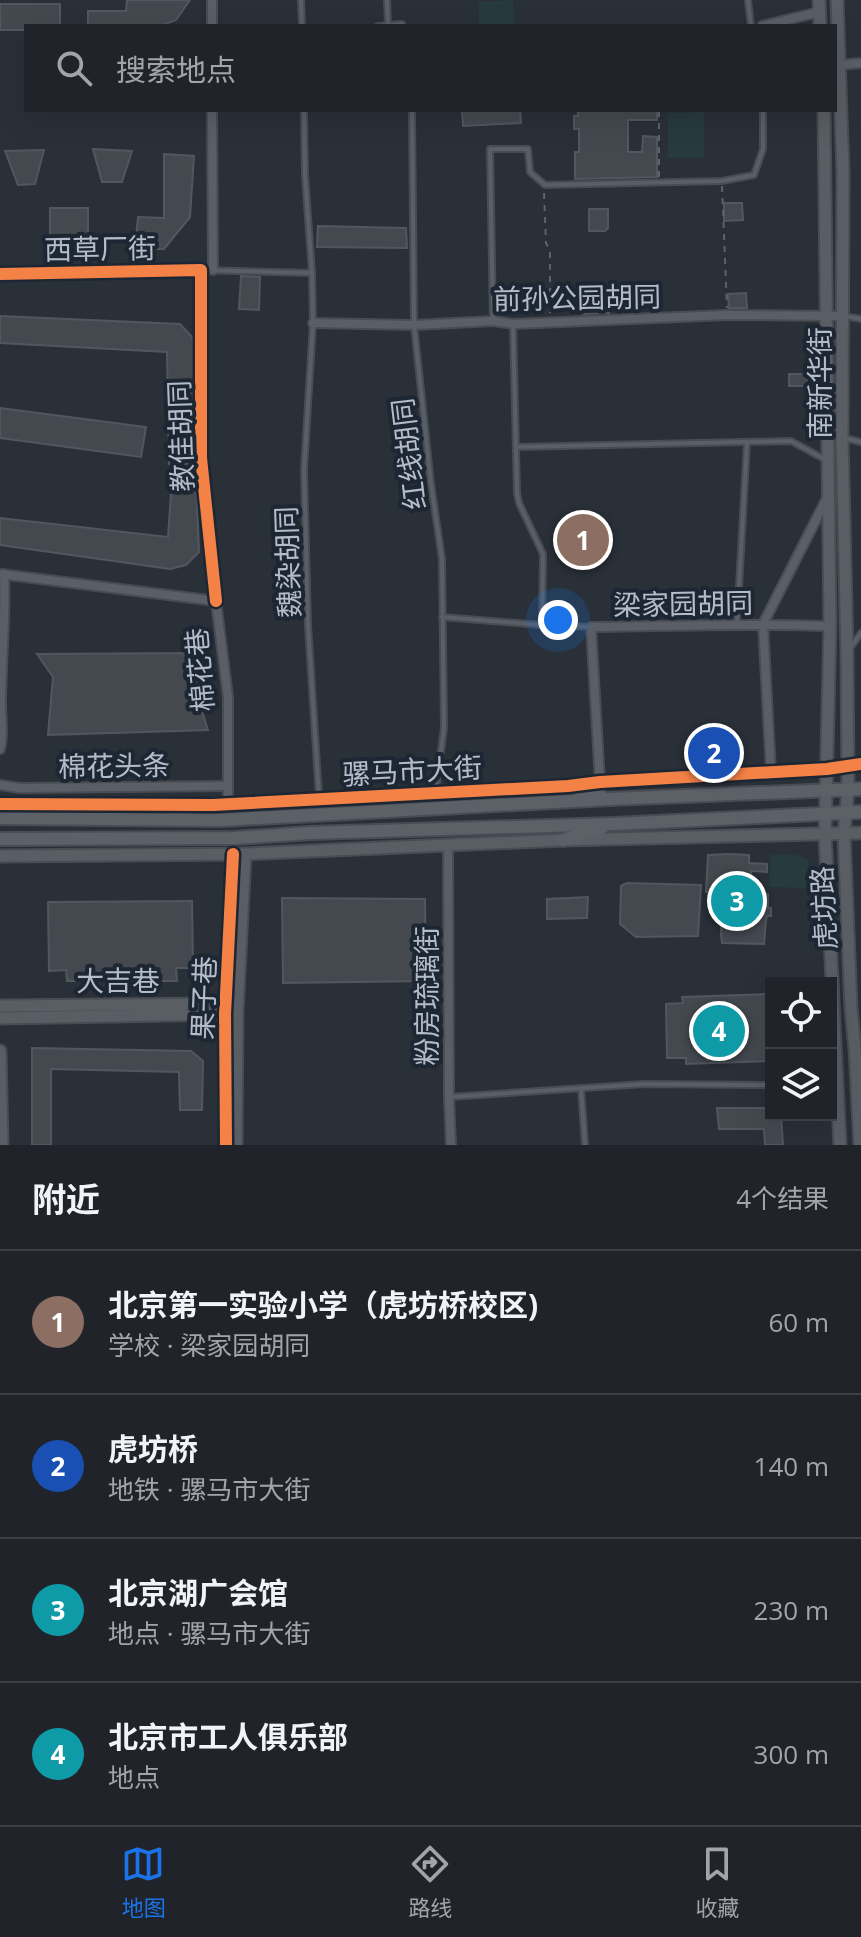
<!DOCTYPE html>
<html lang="zh">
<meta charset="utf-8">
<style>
:root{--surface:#20242a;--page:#2d3036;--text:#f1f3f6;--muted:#a2a4a8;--line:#3d4147;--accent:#1a73e8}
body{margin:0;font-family:"Open Sans","Noto Sans SC",sans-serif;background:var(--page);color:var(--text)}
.controls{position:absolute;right:24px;bottom:24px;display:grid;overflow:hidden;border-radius:0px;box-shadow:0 8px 32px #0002}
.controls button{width:72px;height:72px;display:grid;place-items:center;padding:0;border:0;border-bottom:2px solid var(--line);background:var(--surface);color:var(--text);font:40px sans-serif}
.you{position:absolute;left:558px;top:620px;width:28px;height:28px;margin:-20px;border:6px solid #fff;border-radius:50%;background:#1a73e8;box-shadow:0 0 0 12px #1a73e833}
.badge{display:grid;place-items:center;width:52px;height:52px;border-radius:50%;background:var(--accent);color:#fff;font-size:26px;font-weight:700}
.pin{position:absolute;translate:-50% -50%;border:4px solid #fff;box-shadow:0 2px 8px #0006}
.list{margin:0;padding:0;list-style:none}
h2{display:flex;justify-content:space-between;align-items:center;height:104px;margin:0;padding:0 32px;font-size:34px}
h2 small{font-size:26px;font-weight:400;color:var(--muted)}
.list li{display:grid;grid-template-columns:52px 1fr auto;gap:24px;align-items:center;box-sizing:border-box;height:144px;padding:0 32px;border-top:2px solid var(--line)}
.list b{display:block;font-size:30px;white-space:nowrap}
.list p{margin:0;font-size:26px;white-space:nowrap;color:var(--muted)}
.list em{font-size:26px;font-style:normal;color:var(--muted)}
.icon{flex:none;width:44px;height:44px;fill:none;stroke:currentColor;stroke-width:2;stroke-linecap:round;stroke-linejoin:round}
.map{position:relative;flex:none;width:861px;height:1145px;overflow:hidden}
.search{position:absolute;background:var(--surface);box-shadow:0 8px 32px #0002;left:24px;right:24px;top:24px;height:88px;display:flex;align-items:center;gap:20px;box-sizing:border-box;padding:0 28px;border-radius:0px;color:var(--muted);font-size:30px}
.sheet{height:680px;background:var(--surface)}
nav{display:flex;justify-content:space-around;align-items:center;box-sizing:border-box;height:112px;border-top:2px solid var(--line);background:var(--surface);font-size:22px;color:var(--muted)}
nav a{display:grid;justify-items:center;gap:4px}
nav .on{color:var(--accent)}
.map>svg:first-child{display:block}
.green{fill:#273a3e}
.building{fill:#444950;stroke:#52575f;stroke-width:2}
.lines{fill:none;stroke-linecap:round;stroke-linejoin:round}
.lane-casing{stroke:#484c53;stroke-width:8}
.street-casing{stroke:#484c53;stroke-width:12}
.secondary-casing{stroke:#484c53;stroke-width:15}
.primary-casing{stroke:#484c55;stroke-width:16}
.path{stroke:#5d636a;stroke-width:2;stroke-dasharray:6 6;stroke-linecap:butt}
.lane{stroke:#5a5e66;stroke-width:4}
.street{stroke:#5a5e66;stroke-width:8}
.secondary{stroke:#595d64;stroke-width:11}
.primary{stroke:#5c6168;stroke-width:12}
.cycleway-casing{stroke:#1d2633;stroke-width:17}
.cycleway{stroke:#f48246;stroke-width:12}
.labels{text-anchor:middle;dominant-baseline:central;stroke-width:8;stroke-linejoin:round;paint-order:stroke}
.street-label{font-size:28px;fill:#b4bcc9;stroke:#1d2633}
</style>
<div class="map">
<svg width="861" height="1145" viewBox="0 0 861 1145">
<rect width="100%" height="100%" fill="#2a3038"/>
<g class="green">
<polygon points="513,0 515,26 479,26 478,2"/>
<polygon points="704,112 704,158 668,158 668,113"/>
<polygon points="770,855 797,855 809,861 808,888 769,887"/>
</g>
<g class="building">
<polygon points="127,0 190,0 176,20 160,26 88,26 88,11 126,11"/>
<polygon points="0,4 60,4 60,26 26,26 26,30 0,30"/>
<polygon points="462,110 520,110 521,123 463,126"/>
<polygon points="578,110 657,110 657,120 628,120 628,152 642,152 643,136 657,137 657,177 575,179 575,152 579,152 579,129 574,129 574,116 578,116"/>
<polygon points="93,149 132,151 122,182 102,182"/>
<polygon points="44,150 35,184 18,185 5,151"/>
<polygon points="164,154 194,156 190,217 164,249 135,249 138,217 164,218"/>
<polygon points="724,203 742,203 743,220 724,221"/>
<rect x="50" y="208" width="38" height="34"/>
<polygon points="589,209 608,209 608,228 605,231 589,231"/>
<polygon points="318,226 406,228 407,248 317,247"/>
<polygon points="241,276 260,277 259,310 239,309"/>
<polygon points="746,293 747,308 729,308 728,294"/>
<polygon points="582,297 609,298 609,313 582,314"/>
<polygon points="0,316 180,324 192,337 194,348 195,464 169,464 167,352 0,343"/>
<rect x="789" y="374" width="18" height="12"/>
<polygon points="0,408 146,427 141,457 0,438"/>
<polygon points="172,479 196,479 199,552 186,565 170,569 0,545 0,518 168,537"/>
<polygon points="195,653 197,696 208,730 48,735 53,677 37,654"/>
<polygon points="729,854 749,855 749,863 767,864 767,872 751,871 751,893 768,894 768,908 771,908 771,916 767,916 766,920 764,944 722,943 721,935 723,892 706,892 708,855"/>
<polygon points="627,883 701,885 698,936 636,937 620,924 621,886"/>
<polygon points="588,897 587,918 547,919 547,899"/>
<polygon points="282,898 425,899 426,981 283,983"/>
<polygon points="192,901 193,968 176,968 177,981 67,981 66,970 49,971 48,902"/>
<polygon points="771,994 771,1061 686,1064 686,1058 667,1058 666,1004 683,1003 682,997"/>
<polygon points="32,1048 191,1051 203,1061 202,1110 180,1110 179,1072 51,1069 51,1145 32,1145"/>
<polygon points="717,1108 771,1108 771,1115 781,1115 783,1145 765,1145 764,1129 719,1129"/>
</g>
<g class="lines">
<defs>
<g id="lane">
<polyline points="301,0 302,26"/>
<polyline points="387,0 388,25"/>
<polyline points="748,0 751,26"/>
<polyline points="378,26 402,24 403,26"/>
<polyline points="304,110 305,175 312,273 313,323 304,470 308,625 319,797"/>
<polyline points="412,110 414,325 431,484 442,559 444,728 436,789"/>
<polyline points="201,270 312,273"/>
<polyline points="844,316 861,319"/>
<polyline points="493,321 490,149 528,149 530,172 545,185 722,181 754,175 763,149 763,110"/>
<polyline points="513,324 517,493 519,503 543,554 542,625"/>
<polyline points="845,438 861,442"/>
<polyline points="517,447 791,441 826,460"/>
<polyline points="442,617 542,625 591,627"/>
<polyline points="737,623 747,442"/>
<polyline points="851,647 861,633"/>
<polyline points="581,1088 585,1145"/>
<polyline points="450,1097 644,1084 771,1085"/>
</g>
<g id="street">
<polyline points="212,0 212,26"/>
<polyline points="762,26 819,12"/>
<polyline points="840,65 861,63"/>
<polyline points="212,110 213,270"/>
<polyline points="0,274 201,270 201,458 216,601"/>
<polyline points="313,323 414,325 493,321 513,324 727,315 843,316"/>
<polyline points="0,574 216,601 228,697 228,804"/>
<path d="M0,749C4,734 1,721 1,705C1,662 6,618 4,574"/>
<polyline points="771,772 763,624 827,498"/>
<path d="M600,782L591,627C671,626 750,623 830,626"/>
<polyline points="0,785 20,788 228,786"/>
<polyline points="448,846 449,1098 451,1145"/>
</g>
<g id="secondary">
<polyline points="819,0 820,26"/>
<polyline points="837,0 843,172 842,437 847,652 848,789 844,834 851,1009 855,1049 860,1145"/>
<polyline points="824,110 830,626 825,835 840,1145"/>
<polyline points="0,804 213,805 568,786 600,782 827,769 861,764"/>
<polyline points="0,856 245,854 563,840 861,833"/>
<polyline points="0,1006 213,1004 226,1004 229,1006"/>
<polyline points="0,1018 225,1014 231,1012"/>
<polyline points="0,1051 2,1145"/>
<polyline points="226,1145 225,1014 233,854"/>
<polyline points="236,1145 237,1011 245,854"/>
</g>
<g id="primary">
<polyline points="568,786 602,797"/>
<polyline points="166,805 189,818"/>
<polyline points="21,816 47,804"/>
<polyline points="0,818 221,820 609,799 861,789"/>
<polyline points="0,839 235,838 310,833 614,824 861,812"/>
<polyline points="563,840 602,828"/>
</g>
</defs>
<use href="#lane" class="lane-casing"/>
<use href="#street" class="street-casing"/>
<use href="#secondary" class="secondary-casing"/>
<use href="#primary" class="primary-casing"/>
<g class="path">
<polyline points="659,177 659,110"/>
<polyline points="722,186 727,308"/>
<polyline points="544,193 546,243 550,251 550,313"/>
</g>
<use href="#lane" class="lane"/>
<use href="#street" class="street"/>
<use href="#secondary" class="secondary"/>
<use href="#primary" class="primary"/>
<defs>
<g id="cycleway">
<polyline points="0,274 201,270 201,458 216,601"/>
<polyline points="0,804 213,805 568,786 600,782 827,769 861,764"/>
<polyline points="226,1145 225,1014 233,854"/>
</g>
</defs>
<use href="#cycleway" class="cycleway-casing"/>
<use href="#cycleway" class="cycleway"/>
</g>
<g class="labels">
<g class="street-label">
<text transform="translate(100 248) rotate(-1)">西草厂街</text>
<text transform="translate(577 297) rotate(-1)">前孙公园胡同</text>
<text transform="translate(819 383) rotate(-90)">南新华街</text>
<text transform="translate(180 436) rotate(-92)">教佳胡同</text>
<text transform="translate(408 454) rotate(-97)">红线胡同</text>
<text transform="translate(287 562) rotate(-92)">魏染胡同</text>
<text transform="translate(683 603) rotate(-1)">梁家园胡同</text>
<text transform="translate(199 670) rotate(-95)">棉花巷</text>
<text transform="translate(114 765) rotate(-1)">棉花头条</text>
<text transform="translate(412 770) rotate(-3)">骡马市大街</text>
<text transform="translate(823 908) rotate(-93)">虎坊路</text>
<text x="118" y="980">大吉巷</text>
<text transform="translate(426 996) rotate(-90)">粉房琉璃街</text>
<text transform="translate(203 998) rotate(-88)">果子巷</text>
</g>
</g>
</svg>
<div class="controls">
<button><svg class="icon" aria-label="locate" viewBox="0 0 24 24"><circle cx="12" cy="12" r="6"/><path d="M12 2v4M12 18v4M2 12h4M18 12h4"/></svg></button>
<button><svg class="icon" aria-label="layers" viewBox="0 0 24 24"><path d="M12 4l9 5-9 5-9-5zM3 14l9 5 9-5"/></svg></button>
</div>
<div class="you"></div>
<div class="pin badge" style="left:583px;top:540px;background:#8d6e63">1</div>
<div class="pin badge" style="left:714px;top:753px;background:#1a4fb4">2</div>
<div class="pin badge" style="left:737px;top:901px;background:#0f9aa8">3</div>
<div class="pin badge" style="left:719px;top:1031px;background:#0f9aa8">4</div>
<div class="search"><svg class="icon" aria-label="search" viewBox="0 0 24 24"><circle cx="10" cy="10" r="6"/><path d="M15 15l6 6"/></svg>搜索地点</div>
</div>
<section class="sheet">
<h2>附近<small>4个结果</small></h2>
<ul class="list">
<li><span class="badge" style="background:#8d6e63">1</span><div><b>北京第一实验小学（虎坊桥校区)</b><p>学校 · 梁家园胡同</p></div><em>60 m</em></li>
<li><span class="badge" style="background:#1a4fb4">2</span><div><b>虎坊桥</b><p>地铁 · 骡马市大街</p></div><em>140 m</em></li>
<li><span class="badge" style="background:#0f9aa8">3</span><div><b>北京湖广会馆</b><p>地点 · 骡马市大街</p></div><em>230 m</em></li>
<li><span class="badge" style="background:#0f9aa8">4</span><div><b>北京市工人俱乐部</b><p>地点</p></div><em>300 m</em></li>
</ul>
</section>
<nav>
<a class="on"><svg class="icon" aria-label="map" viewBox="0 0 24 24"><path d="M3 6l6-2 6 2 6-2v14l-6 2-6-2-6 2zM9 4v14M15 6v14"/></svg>地图</a>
<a><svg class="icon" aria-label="directions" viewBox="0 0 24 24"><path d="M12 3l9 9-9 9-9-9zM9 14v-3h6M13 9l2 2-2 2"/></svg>路线</a>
<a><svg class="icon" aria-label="saved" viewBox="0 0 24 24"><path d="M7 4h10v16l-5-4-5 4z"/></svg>收藏</a>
</nav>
